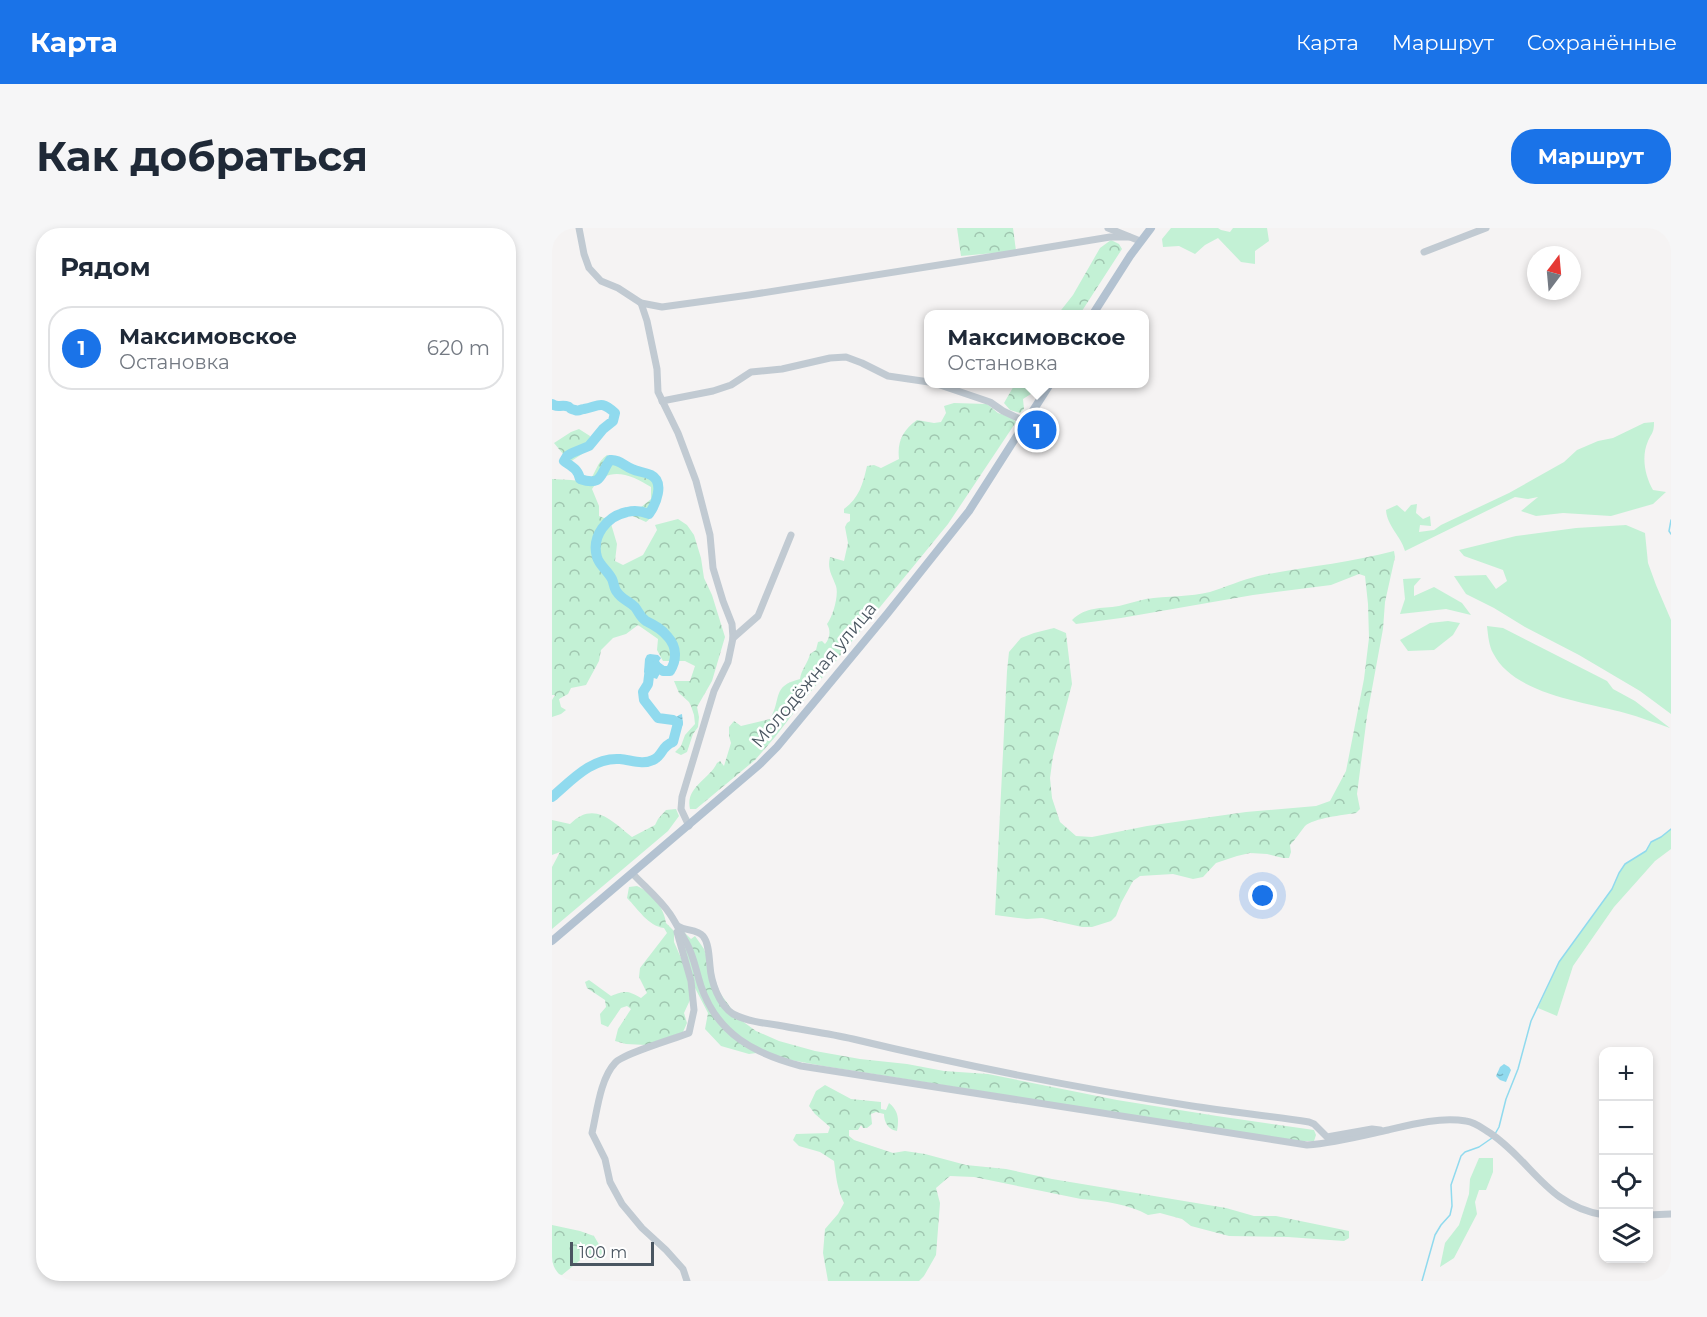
<!DOCTYPE html>
<html lang="ru">
<meta charset="utf-8">
<style>
:root{--surface:#fff;--page:#f6f6f7;--text:#1f2937;--muted:#747a83;--line:#e0e1e3;--accent:#1a73e8}
body{margin:0;font-family:Montserrat,sans-serif;background:var(--page);color:var(--text)}
.controls{position:absolute;right:18px;bottom:18px;display:grid;overflow:hidden;border-radius:12px;box-shadow:0 3px 9px #0003}
.controls button{width:54px;height:54px;display:grid;place-items:center;padding:0;border:0;border-bottom:2px solid var(--line);background:var(--surface);color:var(--text);font:30px sans-serif}
.compass{position:absolute;left:975px;top:18px;width:54px;height:54px;border-radius:50%;background:var(--surface);box-shadow:0 3px 9px #0003;rotate:16deg}
.scale{position:absolute;left:18px;bottom:15px;width:84px;box-sizing:border-box;padding-left:6px;border:3px solid #4a5661;border-top:0;font-size:16px;line-height:21px;white-space:nowrap;color:#4a5661;-webkit-text-stroke:4px #fff;paint-order:stroke}
.you{position:absolute;left:711px;top:668px;width:21px;height:21px;margin:-15px;border:4px solid #fff;border-radius:50%;background:#1a73e8;box-shadow:0 0 0 9px #1a73e833}
.badge{display:grid;place-items:center;width:39px;height:39px;border-radius:50%;background:var(--accent);color:#fff;font-size:20px;font-weight:700}
.pin{position:absolute;translate:-50% -50%;border:3px solid #fff;box-shadow:0 2px 6px #0006}
.popup{position:absolute;left:372px;top:82px;width:225px;height:78px;box-sizing:border-box;display:grid;place-content:center;border-radius:12px;background:var(--surface);filter:drop-shadow(0 2px 4px #0005);font-size:20px;white-space:nowrap;color:var(--muted)}
.popup b{font-size:22px;color:var(--text)}
.popup::after{content:'';position:absolute;left:50%;top:100%;margin-left:-12px;border:12px solid transparent;border-top-color:var(--surface)}
.list{margin:0;padding:0;list-style:none}
h2{display:flex;justify-content:space-between;align-items:center;height:78px;margin:0;padding:0 24px;font-size:26px}
h2 small{font-size:20px;font-weight:400;color:var(--muted)}
.list li{display:grid;grid-template-columns:39px 1fr auto;gap:18px;align-items:center;box-sizing:border-box;height:84px;margin:0 12px 12px;padding:0 12px;border:2px solid var(--line);border-radius:24px}
.list b{display:block;font-size:22px;white-space:nowrap}
.list p{margin:0;font-size:20px;white-space:nowrap;color:var(--muted)}
.list em{font-size:20px;font-style:normal;color:var(--muted)}
.icon{flex:none;width:33px;height:33px;fill:none;stroke:currentColor;stroke-width:2;stroke-linecap:round;stroke-linejoin:round}
.map{position:relative;flex:none;width:1119px;height:1053px;overflow:hidden;border-radius:24px}
header{display:flex;align-items:center;gap:36px;box-sizing:border-box;height:84px;padding:0 30px;background:var(--accent);color:#fff}
header strong{font-size:28px}
nav{display:flex;gap:33px;margin-inline-start:auto;font-size:21px}
.intro{display:flex;align-items:center;justify-content:space-between;box-sizing:border-box;height:144px;padding:0 36px}
h1{margin:0;font-size:42px}
.button{padding:15px 27px;border-radius:24px;background:var(--accent);color:#fff;font-size:21px;font-weight:700}
main{display:flex;gap:36px;padding:0 36px}
aside{flex:1;background:var(--surface);border-radius:24px;box-shadow:0 3px 9px #0003}
.map>svg:first-child{display:block}
.grass{fill:#c3f1d5}
.forest{fill:url(#forest-crowns)}
.water{fill:url(#water-ripples)}
.lines{fill:none;stroke-linecap:round;stroke-linejoin:round}
.stream{stroke:#90daee;stroke-width:1.5}
.river{stroke:#90daee;stroke-width:10}
.minor{stroke:#c1cad2;stroke-width:7}
.major{stroke:#b3c2d1;stroke-width:8}
.labels{text-anchor:middle;dominant-baseline:central;stroke-width:5;stroke-linejoin:round;paint-order:stroke}
.street-label{font-size:18px;fill:#4a5661;stroke:#fff}
</style>
<header>
<strong>Карта</strong>
<nav><a>Карта</a><a>Маршрут</a><a>Сохранённые</a></nav>
</header>
<div class="intro"><h1>Как добраться</h1><a class="button">Маршрут</a></div>
<main>
<aside>
<h2>Рядом<small></small></h2>
<ul class="list">
<li><span class="badge">1</span><div><b>Максимовское</b><p>Остановка</p></div><em>620 m</em></li>
</ul>
</aside>
<div class="map">
<svg width="1119" height="1053" viewBox="0 0 1119 1053">
<defs>
<pattern id="forest-crowns" width="20" height="18" patternUnits="userSpaceOnUse" patternTransform="scale(1.5)"><rect width="20" height="18" fill="#c3f1d5"/><path d="M2 6a3 3 0 1 1 6 0M12 15a3 3 0 1 1 6 0" fill="none" stroke="#a0c6b0"/></pattern>
<pattern id="water-ripples" width="26" height="14" patternUnits="userSpaceOnUse" patternTransform="scale(1.5)"><rect width="26" height="14" fill="#90daee"/><path d="M2 4q2-2 4 0t4 0M15 11q2-2 4 0t4 0" fill="none" stroke="#78b4c4"/></pattern>
</defs>
<rect width="100%" height="100%" fill="#f5f3f3"/>
<g class="grass">
<polygon points="619,0 666,0 669,2 678,4 681,0 715,0 717,13 703,23 703,36 689,34 666,10 653,17 643,26 627,18 611,19 610,11"/>
<path d="M1102,194C1102,205 1100,204 1096,213C1089,229 1093,248 1101,262L1114,264L1101,276L1059,288L1011,285L984,288L969,283L986,269L976,271L963,269L853,323C849,308 835,298 834,282L845,277L853,284L859,277L865,276L864,285L871,291L878,288L879,298L868,297L867,304L882,302L889,297L957,265L1012,234L1025,222L1046,213L1061,210L1092,195Z"/>
<polygon points="1074,297 1093,305 1096,335 1104,357 1119,392 1119,486 1088,463 1027,427 973,399 942,380 914,366 902,348 934,347 944,361 955,353 951,342 912,328 907,322 964,308 1024,300"/>
<polygon points="869,350 862,358 862,368 882,359 910,375 919,387 894,381 848,386 853,371 851,351"/>
<polygon points="896,393 908,395 901,407 882,422 856,423 848,412 878,395"/>
<path d="M935,398L951,400L1055,453L1061,461L1083,473L1118,500C1103,495 1088,489 1073,485C1034,474 962,467 941,425C937,418 936,407 935,398Z"/>
<polygon points="1119,601 1119,621 1103,633 1062,679 1021,738 1005,788 986,780 1007,734 1060,661 1067,645 1073,636 1094,623 1099,614 1109,609"/>
<polygon points="927,930 941,930 941,944 934,962 927,962 923,974 925,986 902,1030 888,1039 893,1015 907,997 917,966 918,951"/>
</g>
<g class="forest">
<polygon points="405,0 461,0 464,23 409,28"/>
<polygon points="559,12 567,16 570,21 528,86 506,86 521,67 548,20"/>
<polygon points="463,156 486,156 482,164 471,171 472,181 468,185 458,182 452,175"/>
<path d="M402,175L435,176L446,185L458,189L464,194L396,296L247,478L223,509L203,532L144,581H138C133,559 157,552 165,535L168,533L172,538L179,515L177,508V499L182,493L189,498L218,491C230,471 219,458 248,451C249,442 256,435 258,426L264,422L266,414L270,413L273,416C278,410 279,403 275,396C281,388 287,367 284,358C280,347 275,341 278,329L292,333L296,315L293,299L295,295L298,293V286L292,285V281C307,270 311,256 315,238L322,237L329,240L347,231C345,213 351,202 365,192L382,195L389,194L394,185L392,178Z"/>
<polygon points="27,201 38,208 36,222 18,234 9,232 11,226 2,215 19,204"/>
<path d="M55,227L59,231C69,231 69,232 77,236C96,244 112,247 106,273C103,282 102,288 94,294L74,285L76,281L88,280L99,271V259C78,246 56,237 40,261L47,278V288L52,290L57,289L65,316L63,333L71,337L91,327L105,302L103,297L126,291L135,297L142,307L149,330L152,350L160,367L173,409L160,453L145,479L147,489L146,499L141,506L135,524L129,527L123,524L129,518L133,507L143,496L142,487L139,478L137,474L127,465L122,453H138L143,438L133,433H111L105,422L106,411L86,397L74,406L61,410L49,422L47,433L34,457L19,460L16,466L7,471L9,479L14,482L9,486L0,489V472L3,467H0V251C12,252 26,251 36,256C43,246 45,234 55,227Z"/>
<path d="M842,323L843,329L833,374L831,401L815,488L805,566L808,581L804,585C791,587 762,590 753,598C748,604 744,611 738,617L739,624L737,630H731L715,626L698,625L685,628L664,635L651,649L641,651L621,646L588,648L581,653L569,675L564,688L559,693L540,699H530L490,690L475,691L443,687L455,443L457,424L469,410L482,405L502,400L514,405L520,456L501,528L498,550L500,570L508,594L524,608L540,609L595,598L694,584L764,578L778,573L794,543L812,451L817,410L816,376L813,348L807,346L779,357L701,367L569,390L524,396L520,392C535,378 548,381 567,378C576,376 584,373 594,371C614,368 639,369 658,364C674,359 689,352 706,348C751,339 797,335 842,323Z"/>
<path d="M124,581L127,588L116,603L0,701V639L8,624L0,627V592L18,596C42,572 60,593 80,609L103,597L106,591L114,582Z"/>
<path d="M85,658C99,664 112,679 114,695L122,703V714L133,739L137,754L138,772L132,785L135,795L131,804L94,817L74,816L63,813L66,801L79,781L75,778L69,780L56,799L49,796L48,786L54,779L53,772L35,760L33,754L37,752L59,768C73,763 75,762 89,770L95,765L87,749L88,740L115,705L112,700C96,698 86,681 75,670L77,659Z"/>
<polygon points="132,704 139,711 143,708 152,721 168,765 186,790 204,803 227,813 263,823 308,831 355,836 392,843 436,846 565,872 665,888 762,902 764,907 762,913 742,913 271,838 228,830 212,824 197,826 169,818 153,801 156,785 143,760 129,710"/>
<path d="M273,857L299,871L329,874V881L334,882L337,875C347,883 347,892 345,903C337,902 332,895 332,886L324,884L319,886L320,896L315,900H311L309,897L306,902H297V908L302,912L341,925L353,923L373,926L414,937L454,941L500,951L674,980L702,988H724L797,1003V1010L792,1013L736,1009L677,1008L639,998L630,991L608,985L596,987C577,976 552,973 529,971L422,949L398,948L384,960L388,975L384,1027L372,1048L367,1053H276L271,1025L273,1001L286,986L292,975C285,961 284,948 282,933L268,924L247,918L241,912L244,906L276,905L278,899L263,886L257,878L264,863Z"/>
<polygon points="0,997 28,1003 42,1008 52,1025 48,1032 32,1029 10,1047 0,1045"/>
</g>
<g class="water">
<path d="M98,426L106,427L109,430L107,433C112,440 108,445 105,451L95,448L92,444L93,431L95,427Z"/>
<polygon points="130,486 131,496 125,510 122,510 123,498 120,493 127,487"/>
<polygon points="952,836 957,839 959,842 954,854 948,852 944,848 948,839"/>
</g>
<g class="lines">
<g class="stream">
<polyline points="1119,292 1117,303 1119,306"/>
<polyline points="943,906 947,899 954,871 966,841 979,793 1007,734 1060,661 1067,645 1073,636 1094,623 1099,614 1109,609 1119,601"/>
<polyline points="870,1053 883,1007 889,997 898,987 900,978 899,957 909,928 913,924 927,919 940,910"/>
</g>
<path class="river" d="M0,176C6,180 7,177 14,178C20,179 16,181 23,182C28,184 27,181 32,181C48,178 48,172 63,185L61,193L51,201L37,218L20,225L15,228L12,233C20,239 26,241 28,251C51,259 48,245 58,232C67,231 72,238 80,241C86,244 93,244 99,247C113,254 104,276 97,286C90,283 83,282 75,284C55,288 39,308 45,329C47,337 56,343 60,351C62,355 62,361 65,364C69,371 77,373 83,379C87,384 88,389 94,393C102,397 110,401 116,409C125,419 125,432 118,443H111L104,438L98,440L96,456L91,464L92,472L106,490L121,492L126,495L121,514C109,518 111,528 101,532C91,537 79,532 68,531C40,529 20,552 0,569"/>
<g class="minor">
<polyline points="27,0 32,26 37,40 49,53 66,60 89,75 110,79 197,67 437,29 558,9 577,9"/>
<polyline points="556,0 588,13"/>
<polyline points="872,24 934,0"/>
<polyline points="89,75 95,93 105,141 106,164 126,205 144,253 158,307 161,340 171,373 180,396 181,410 176,434 162,463 130,569 129,581 137,598"/>
<polyline points="385,156 438,174 451,183 474,194"/>
<polyline points="110,173 161,163 179,157 199,144 230,141 278,130 294,129 310,135 336,148 377,154"/>
<polyline points="181,410 206,388 239,307"/>
<path d="M80,645C92,658 108,671 118,686C124,695 129,705 134,714C142,728 144,743 149,758C165,806 203,826 249,838L755,917C782,915 809,908 836,902C861,896 888,889 914,893C923,894 930,900 938,905C980,933 995,978 1052,987"/>
<path d="M126,698C133,703 145,701 151,708C157,715 157,729 158,738C159,754 167,777 181,786C195,793 210,795 225,797C250,802 276,805 301,811C413,838 526,860 640,878C679,884 718,888 757,894L762,896L775,909L820,901L828,902"/>
<path d="M125,704L139,753L142,782L137,805C122,811 70,826 63,835C48,851 45,884 40,905L53,931L58,954L70,976L90,1000L114,1022L131,1041L135,1053"/>
<polyline points="1096,987 1119,986"/>
</g>
<g class="major">
<polyline points="541,86 578,28 599,0"/>
<polyline points="0,713 207,537 225,519 335,386 417,283 498,156"/>
</g>
</g>
<g class="labels">
<g class="street-label">
<text transform="translate(262 447) rotate(-50)">Молодёжная улица</text>
</g>
</g>
</svg>
<div class="controls">
<button>+</button>
<button>−</button>
<button><svg class="icon" aria-label="locate" viewBox="0 0 24 24"><circle cx="12" cy="12" r="6"/><path d="M12 2v4M12 18v4M2 12h4M18 12h4"/></svg></button>
<button><svg class="icon" aria-label="layers" viewBox="0 0 24 24"><path d="M12 4l9 5-9 5-9-5zM3 14l9 5 9-5"/></svg></button>
</div>
<svg class="compass" viewBox="-18 -18 36 36"><path d="M0-13l5 13h-10z" fill="#e53935"/><path d="M0 13l5-13h-10z" fill="#747a83"/></svg>
<div class="scale">100 m</div>
<div class="you"></div>
<div class="pin badge" style="left:485px;top:202px">1</div>
<div class="popup"><b>Максимовское</b>Остановка</div>
</div>
</main>
